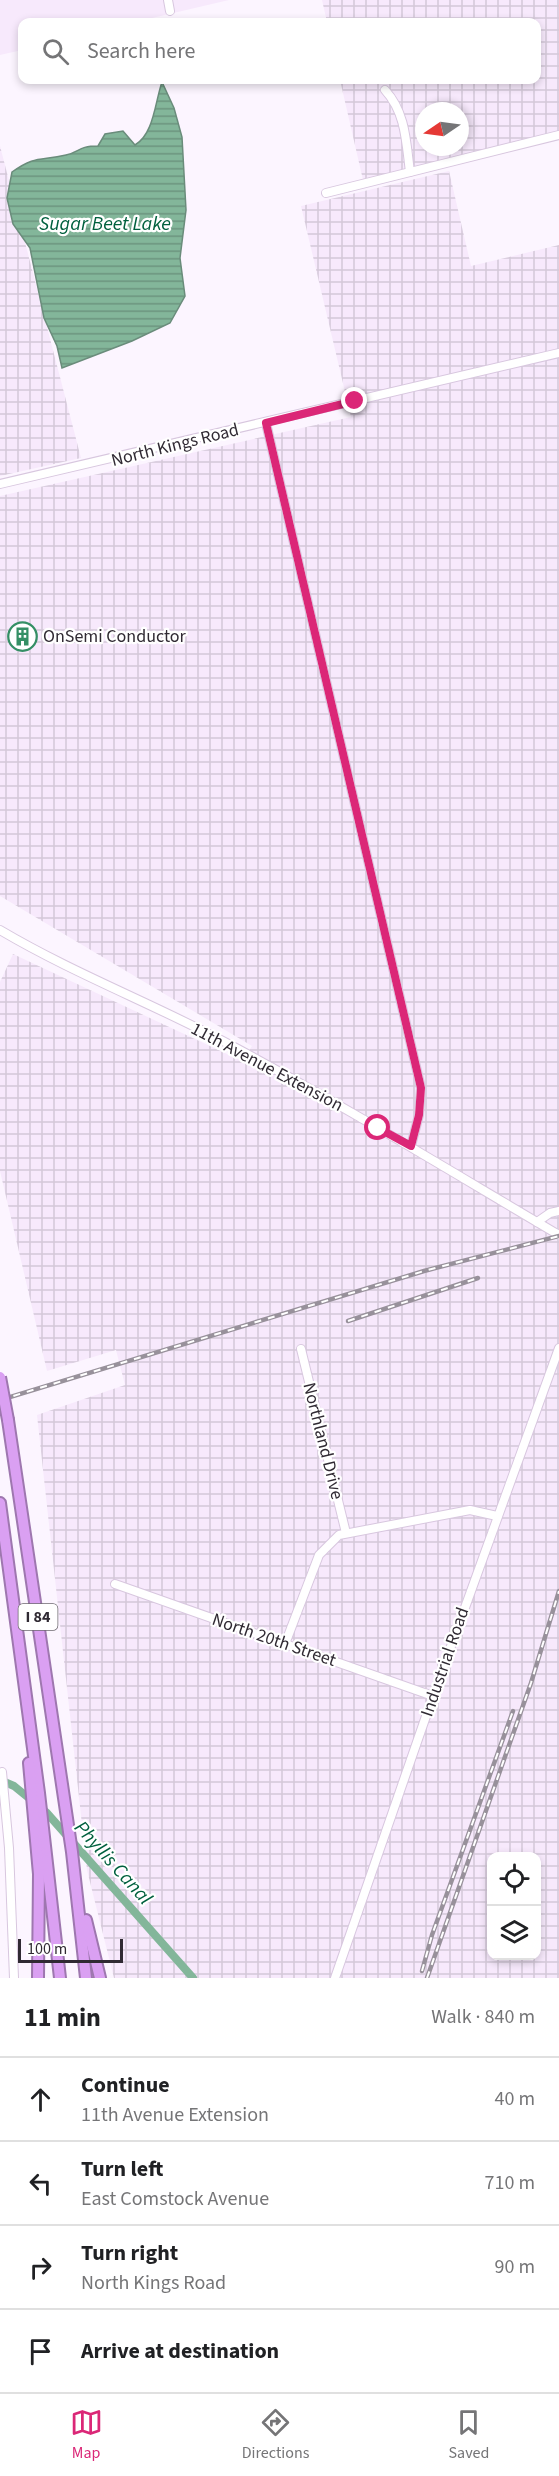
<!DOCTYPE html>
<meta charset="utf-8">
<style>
:root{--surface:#fff;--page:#f2f2f2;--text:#202124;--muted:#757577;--line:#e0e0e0;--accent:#db2777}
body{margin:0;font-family:"Source Sans 3",sans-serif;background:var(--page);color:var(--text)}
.controls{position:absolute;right:18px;bottom:18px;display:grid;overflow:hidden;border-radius:12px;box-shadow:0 3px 9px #0003}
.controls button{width:54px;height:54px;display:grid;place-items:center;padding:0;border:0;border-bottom:2px solid var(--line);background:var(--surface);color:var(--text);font:30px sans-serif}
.compass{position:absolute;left:415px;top:102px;width:54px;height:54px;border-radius:50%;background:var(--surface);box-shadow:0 3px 9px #0003;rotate:257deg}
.scale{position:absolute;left:18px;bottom:15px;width:105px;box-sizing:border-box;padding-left:6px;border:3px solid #302a33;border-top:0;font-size:16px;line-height:21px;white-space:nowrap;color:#302a33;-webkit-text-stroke:4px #fff;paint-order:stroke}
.stop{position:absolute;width:18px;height:18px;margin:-14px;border:4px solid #db2777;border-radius:50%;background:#fff}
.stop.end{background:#db2777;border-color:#fff;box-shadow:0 2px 6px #0008}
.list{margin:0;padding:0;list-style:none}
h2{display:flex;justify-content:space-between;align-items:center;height:78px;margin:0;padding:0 24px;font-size:26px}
h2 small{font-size:20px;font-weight:400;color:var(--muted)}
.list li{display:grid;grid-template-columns:39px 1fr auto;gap:18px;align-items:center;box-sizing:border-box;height:84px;padding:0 24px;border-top:2px solid var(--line)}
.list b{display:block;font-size:22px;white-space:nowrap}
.list p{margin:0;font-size:20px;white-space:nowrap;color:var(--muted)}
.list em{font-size:20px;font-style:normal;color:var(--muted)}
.icon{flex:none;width:33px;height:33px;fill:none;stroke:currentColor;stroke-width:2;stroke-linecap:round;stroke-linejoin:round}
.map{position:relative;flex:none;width:559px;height:1978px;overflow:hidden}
.search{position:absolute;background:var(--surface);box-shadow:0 3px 9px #0003;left:18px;right:18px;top:18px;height:66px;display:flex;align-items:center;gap:15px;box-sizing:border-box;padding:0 21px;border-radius:12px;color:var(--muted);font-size:22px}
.sheet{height:414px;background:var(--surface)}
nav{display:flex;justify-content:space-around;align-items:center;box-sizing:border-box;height:84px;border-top:2px solid var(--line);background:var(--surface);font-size:16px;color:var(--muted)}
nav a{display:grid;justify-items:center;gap:3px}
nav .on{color:var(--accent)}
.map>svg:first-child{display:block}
.built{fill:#f7e9fc}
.industrial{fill:url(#industrial-grid);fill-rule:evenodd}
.water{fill:url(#water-rules);stroke:#6a8c7b;stroke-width:1.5}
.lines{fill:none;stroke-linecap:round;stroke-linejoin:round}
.canal{stroke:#83b69a;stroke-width:8}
.minor-casing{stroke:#d8c7df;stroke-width:10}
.highway-casing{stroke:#9e77af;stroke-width:14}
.minor{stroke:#fff;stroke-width:8}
.highway{stroke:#daa0f2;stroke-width:10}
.rail-casing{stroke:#98919b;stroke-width:4.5}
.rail{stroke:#fff;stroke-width:2;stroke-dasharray:7;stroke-linecap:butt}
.highway-bridge-casing{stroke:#9e77af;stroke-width:14;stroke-linecap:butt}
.highway-bridge{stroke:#daa0f2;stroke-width:10}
.route{stroke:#db2777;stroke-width:8}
.labels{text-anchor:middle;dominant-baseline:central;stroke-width:4.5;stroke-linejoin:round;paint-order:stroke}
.shield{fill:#fff;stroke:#6e6a70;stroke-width:1.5}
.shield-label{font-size:16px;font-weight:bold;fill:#302a33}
.street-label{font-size:18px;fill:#302a33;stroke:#fff}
.poi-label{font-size:18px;fill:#302a33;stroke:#fff;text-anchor:start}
.water-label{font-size:20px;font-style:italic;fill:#00603e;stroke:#fff}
</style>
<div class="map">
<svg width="559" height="1978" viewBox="0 0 559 1978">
<defs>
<pattern id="industrial-grid" width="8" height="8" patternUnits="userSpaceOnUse" patternTransform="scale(1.5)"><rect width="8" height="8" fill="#f7e9fc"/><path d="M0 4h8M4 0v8" fill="none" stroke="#d4c8d8"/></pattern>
<pattern id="water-rules" width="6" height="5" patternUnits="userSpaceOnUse" patternTransform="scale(1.5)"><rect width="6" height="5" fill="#83b69a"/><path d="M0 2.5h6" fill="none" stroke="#6c947e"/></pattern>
</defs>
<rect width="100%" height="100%" fill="#fcf5ff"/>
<polygon class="built" points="0,0 229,0 135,22 22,22 22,50 0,55"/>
<g class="industrial">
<path d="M322,0H559V135L363,180L340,80H536V22H327ZM424,111H460V147H424Z"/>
<polygon points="0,146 81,458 0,476"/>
<path d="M449,171L471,266L559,245V1978H114L87,1870L37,1415L125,1385L116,1350L47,1371L0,1171V982L13,954L242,1061L252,1046L0,896V496L351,417L301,206ZM492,1856H536V1956H492Z"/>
</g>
<path class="water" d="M162,82L174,108L182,137L186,210L180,258L185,296L170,323L132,341L62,368L57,346L44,318L30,248L13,224L7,198L12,172C36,155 40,161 66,155C80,152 78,146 98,146L105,134L123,131L135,145C154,134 155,102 162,82Z"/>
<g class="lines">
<polyline class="canal" points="0,1780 14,1786 46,1812 193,1978"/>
<defs>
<g id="minor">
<polyline points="168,0 170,11"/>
<path d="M385,90C406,113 406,142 410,172"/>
<polyline points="326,193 559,135"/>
<polyline points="266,423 421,1088 419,1115 411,1146"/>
<polyline points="0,484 559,353"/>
<path d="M0,930C76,975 159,1006 236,1048C346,1107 452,1172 559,1235"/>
<polyline points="537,1222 550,1213 559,1211"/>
<polyline points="301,1349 346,1533"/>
<polyline points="115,1584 433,1696"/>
<polyline points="285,1644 319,1555 339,1535 470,1510 497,1516"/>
<polyline points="2,1772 9,1848 14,1978"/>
<polyline points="335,1978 433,1696 559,1348"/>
</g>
<g id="highway">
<polyline points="8,1420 72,1852 86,1978"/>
<polyline points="0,1503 39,1793 60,1978"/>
<polyline points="29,1763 39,1874 38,1978"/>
<polyline points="86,1920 100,1978"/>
</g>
</defs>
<use href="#minor" class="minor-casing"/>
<use href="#highway" class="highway-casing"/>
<use href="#minor" class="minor"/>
<use href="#highway" class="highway"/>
<defs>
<g id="rail">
<polyline points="348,1321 478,1278"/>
<polyline points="0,1400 424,1271 559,1236"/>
<polyline points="422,1971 432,1935 513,1711"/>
<polyline points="427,1978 531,1683 559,1591"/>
</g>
</defs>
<use href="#rail" class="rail-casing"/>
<use href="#rail" class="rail"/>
<defs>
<polyline id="highway-bridge" points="0,1377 8,1420"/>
</defs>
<use href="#highway-bridge" class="highway-bridge-casing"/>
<use href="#highway-bridge" class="highway-bridge"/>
</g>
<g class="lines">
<polyline class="route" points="355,401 266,423 421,1088 419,1115 411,1146 378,1128"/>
</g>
<defs>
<symbol id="building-ring" viewBox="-11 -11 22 22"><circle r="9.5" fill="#fff" stroke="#348f65" stroke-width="1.5"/><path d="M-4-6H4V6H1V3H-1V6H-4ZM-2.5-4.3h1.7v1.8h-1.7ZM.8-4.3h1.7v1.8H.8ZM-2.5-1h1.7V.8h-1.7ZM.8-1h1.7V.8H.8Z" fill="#348f65"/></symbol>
</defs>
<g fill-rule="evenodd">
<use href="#building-ring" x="6" y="620" width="33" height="33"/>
</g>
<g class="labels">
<rect class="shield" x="18.5" y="1604" width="39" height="26" rx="4.5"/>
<g class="shield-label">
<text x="38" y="1617">I 84</text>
</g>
<g class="street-label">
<text transform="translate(175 445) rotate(-14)">North Kings Road</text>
<text transform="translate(267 1067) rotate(28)">11th Avenue Extension</text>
<text transform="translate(323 1441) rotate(76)">Northland Drive</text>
<text transform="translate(274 1640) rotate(19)">North 20th Street</text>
<text transform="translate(445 1662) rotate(-71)">Industrial Road</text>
</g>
<g class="poi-label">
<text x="43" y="636">OnSemi Conductor</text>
</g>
<g class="water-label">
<text x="105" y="224">Sugar Beet Lake</text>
<text transform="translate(113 1863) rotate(48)">Phyllis Canal</text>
</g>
</g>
</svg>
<div class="controls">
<button><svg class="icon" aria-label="locate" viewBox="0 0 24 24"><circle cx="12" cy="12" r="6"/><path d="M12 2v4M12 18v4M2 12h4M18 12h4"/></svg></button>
<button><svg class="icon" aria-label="layers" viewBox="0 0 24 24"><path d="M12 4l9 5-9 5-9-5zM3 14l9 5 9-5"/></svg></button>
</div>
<svg class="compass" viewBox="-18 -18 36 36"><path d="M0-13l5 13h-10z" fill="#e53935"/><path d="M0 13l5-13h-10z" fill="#757577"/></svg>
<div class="scale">100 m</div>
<div class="stop" style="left:378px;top:1128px"></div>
<div class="stop end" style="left:355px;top:401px"></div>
<div class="search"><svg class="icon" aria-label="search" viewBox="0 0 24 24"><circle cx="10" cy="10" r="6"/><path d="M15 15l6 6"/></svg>Search here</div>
</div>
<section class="sheet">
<h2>11 min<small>Walk · 840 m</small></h2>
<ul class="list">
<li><svg class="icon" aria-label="ahead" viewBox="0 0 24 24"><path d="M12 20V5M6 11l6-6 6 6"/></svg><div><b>Continue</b><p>11th Avenue Extension</p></div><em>40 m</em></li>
<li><svg class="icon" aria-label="left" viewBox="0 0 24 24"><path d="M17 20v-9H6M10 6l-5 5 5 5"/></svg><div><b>Turn left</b><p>East Comstock Avenue</p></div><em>710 m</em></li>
<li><svg class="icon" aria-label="right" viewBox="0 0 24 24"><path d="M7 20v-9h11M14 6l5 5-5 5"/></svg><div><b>Turn right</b><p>North Kings Road</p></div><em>90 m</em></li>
<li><svg class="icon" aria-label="arrive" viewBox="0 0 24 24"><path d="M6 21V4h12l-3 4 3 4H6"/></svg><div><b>Arrive at destination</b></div></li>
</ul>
</section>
<nav>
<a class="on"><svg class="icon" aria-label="map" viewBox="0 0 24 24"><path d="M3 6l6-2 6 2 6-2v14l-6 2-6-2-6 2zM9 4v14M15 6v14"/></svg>Map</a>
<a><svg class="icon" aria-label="directions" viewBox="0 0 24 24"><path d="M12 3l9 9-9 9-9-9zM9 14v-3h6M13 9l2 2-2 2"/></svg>Directions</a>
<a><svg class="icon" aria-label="saved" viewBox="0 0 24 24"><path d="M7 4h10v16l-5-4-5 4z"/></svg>Saved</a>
</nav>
